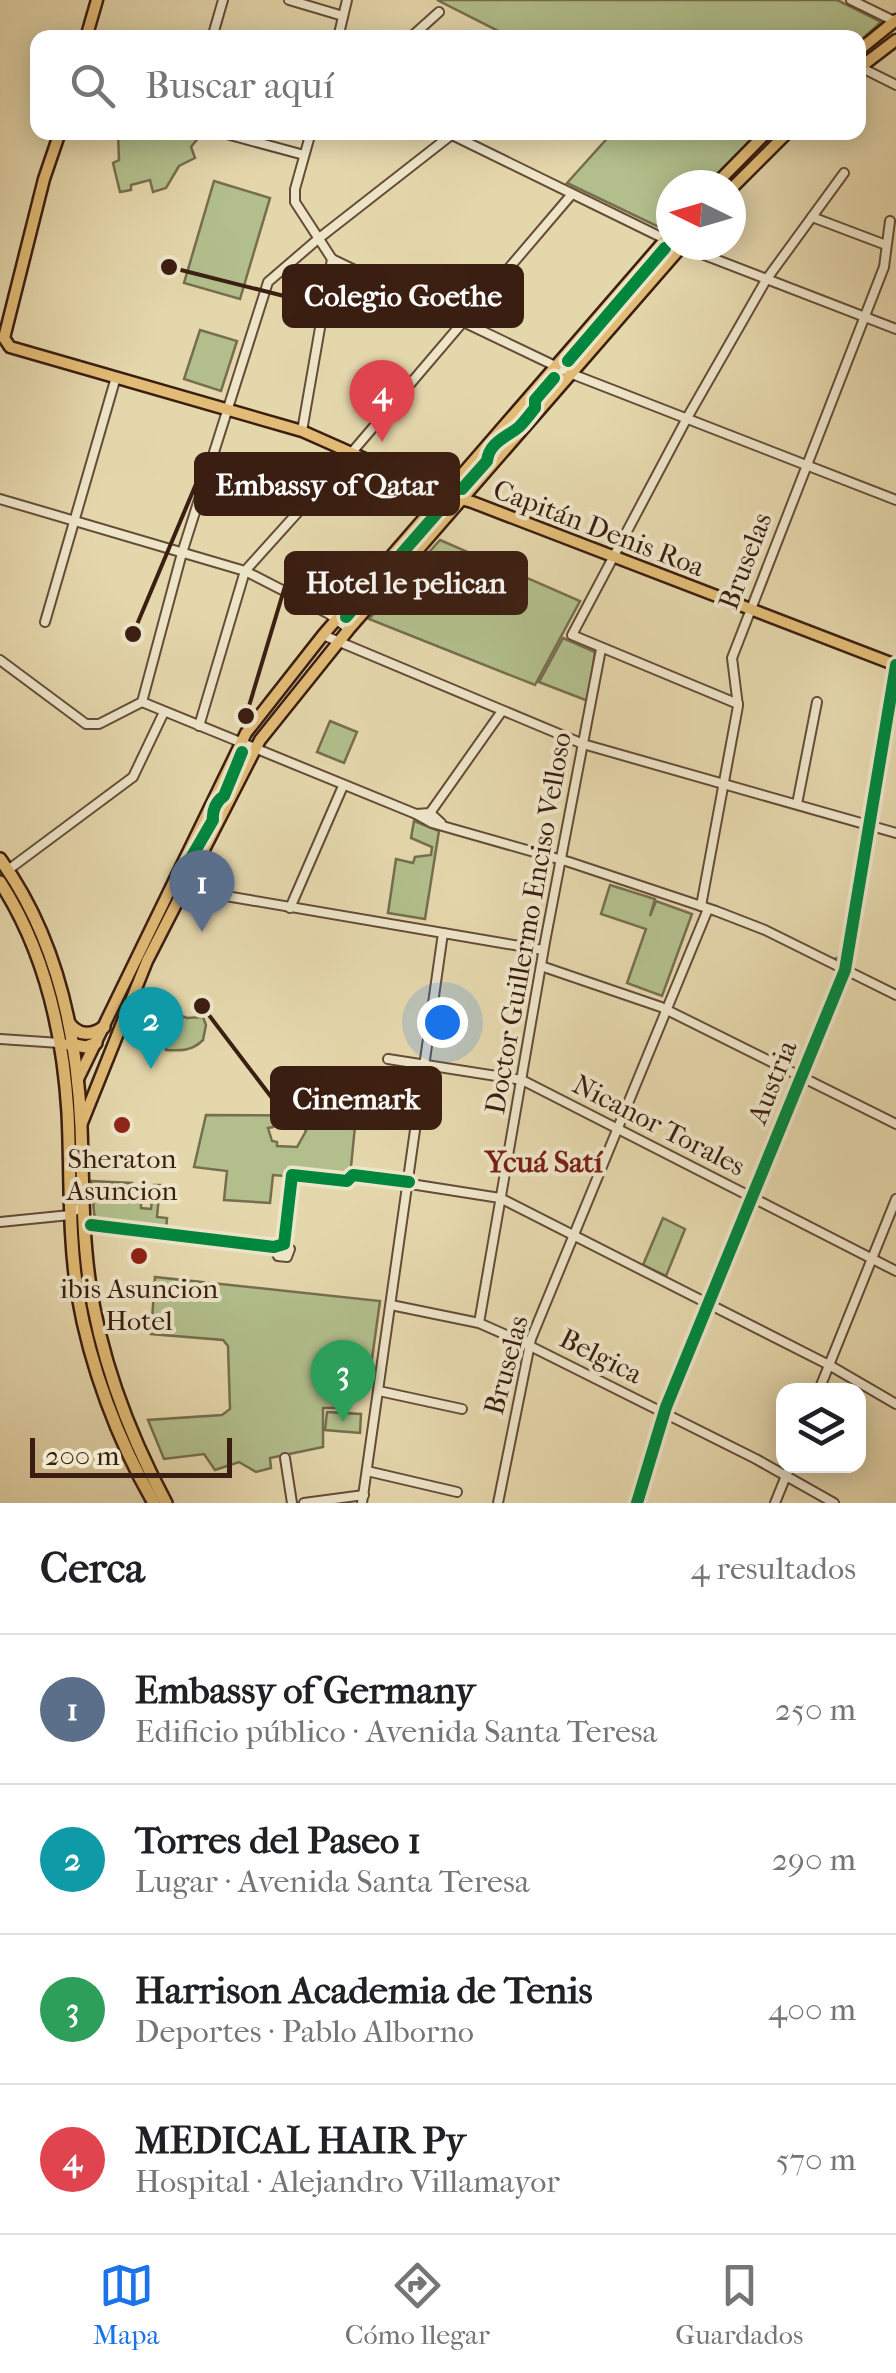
<!DOCTYPE html>
<html lang="es">
<meta charset="utf-8">
<style>
:root{--surface:#fff;--page:#f2f2f2;--text:#202124;--muted:#757577;--line:#e0e0e0;--accent:#1a73e8}
body{margin:0;font-family:"IM FELL French Canon",serif;background:var(--page);color:var(--text)}
.controls{position:absolute;right:30px;bottom:30px;display:grid;overflow:hidden;border-radius:20px;box-shadow:0 5px 25px #0003}
.controls button{width:90px;height:90px;display:grid;place-items:center;padding:0;border:0;border-bottom:2px solid var(--line);background:var(--surface);color:var(--text);font:50px sans-serif}
.compass{position:absolute;left:656px;top:170px;width:90px;height:90px;border-radius:50%;background:var(--surface);box-shadow:0 5px 25px #0003;rotate:275deg}
.scale{position:absolute;left:30px;bottom:25px;width:202px;box-sizing:border-box;padding-left:10px;border:5px solid #3a1e11;border-top:0;font-size:28px;line-height:35px;white-space:nowrap;color:#3a1e11;-webkit-text-stroke:8px #eee5c9;paint-order:stroke}
.you{position:absolute;left:442px;top:1022px;width:35px;height:35px;margin:-25px;border:8px solid #fff;border-radius:50%;background:#1a73e8;box-shadow:0 0 0 15px #1a73e833}
.badge{display:grid;place-items:center;width:65px;height:65px;border-radius:50%;background:var(--accent);color:#fff;font-size:32px;font-weight:700}
.pin{position:absolute;translate:-50% -82px;filter:drop-shadow(0 2px 5px #0008)}
.pin::after{content:'';position:absolute;top:52px;width:35px;height:30px;background:inherit;clip-path:polygon(0 0,100% 0,50% 100%)}
.list{margin:0;padding:0;list-style:none}
h2{display:flex;justify-content:space-between;align-items:center;height:130px;margin:0;padding:0 40px;font-size:42px}
h2 small{font-size:32px;font-weight:400;color:var(--muted)}
.list li{display:grid;grid-template-columns:65px 1fr auto;gap:30px;align-items:center;box-sizing:border-box;height:150px;padding:0 40px;border-top:2px solid var(--line)}
.list b{display:block;font-size:38px;white-space:nowrap}
.list p{margin:0;font-size:32px;white-space:nowrap;color:var(--muted)}
.list em{font-size:32px;font-style:normal;color:var(--muted)}
.icon{flex:none;width:55px;height:55px;fill:none;stroke:currentColor;stroke-width:2;stroke-linecap:round;stroke-linejoin:round}
.map{position:relative;flex:none;width:896px;height:1503px;overflow:hidden}
.search{position:absolute;background:var(--surface);box-shadow:0 5px 25px #0003;left:30px;right:30px;top:30px;height:110px;display:flex;align-items:center;gap:25px;box-sizing:border-box;padding:0 35px;border-radius:20px;color:var(--muted);font-size:38px}
.sheet{height:730px;background:var(--surface)}
nav{display:flex;justify-content:space-around;align-items:center;box-sizing:border-box;height:140px;border-top:2px solid var(--line);background:var(--surface);font-size:28px;color:var(--muted)}
nav a{display:grid;justify-items:center;gap:5px}
nav .on{color:var(--accent)}
.map>svg:first-child{display:block}
.green{fill:#b2bf8c;stroke:#766e4e;stroke-width:2.5;fill-rule:evenodd}
.lines{fill:none;stroke-linecap:round;stroke-linejoin:round}
.stream{stroke:#717c6c;stroke-width:2.5}
.minor-casing{stroke:#654c38;stroke-width:12}
.major-casing{stroke:#3a1e11;stroke-width:15}
.highway-casing{stroke:#3a1e11;stroke-width:16}
.minor{stroke:#eee5c9;stroke-width:8}
.major{stroke:#e2bc76;stroke-width:10}
.highway{stroke:#e2bc76;stroke-width:11}
.cycleway-casing{stroke:#eee5c9;stroke-width:19}
.cycleway{stroke:#00873e;stroke-width:12}
.poi-dot{fill:#8f2418;stroke:#eee5c9;stroke-width:4}
.labels{text-anchor:middle;dominant-baseline:central;stroke-width:8;stroke-linejoin:round;paint-order:stroke}
.street-label{font-size:28px;fill:#3a1e11;stroke:#eee5c9}
.poi-label{font-size:28px;fill:#3a1e11;stroke:#eee5c9}
.neighbourhood-label{font-size:30px;font-weight:bold;fill:#7a1f14;stroke:#eee5c9}
.leader{fill:none;stroke:#3a1e11;stroke-width:4}
.callout-dot{fill:#3a1e11;stroke:#eee5c9;stroke-width:4}
.callout{fill:#3a1e11;stroke:#3a1e11;stroke-width:4}
.callout-label{font-size:30px;text-anchor:middle;font-weight:bold;fill:#fff}
</style>
<div class="map">
<svg width="896" height="1503" viewBox="0 0 896 1503">
<rect width="100%" height="100%" fill="#e5d7ac"/>
<filter id="stains"><feTurbulence type="fractalNoise" baseFrequency=".002" numOctaves="4"/><feColorMatrix values="0 0 0 0 .2 0 0 0 0 .09 0 0 0 0 .02 0 0 0 .5 -.17"/></filter>
<radialGradient id="worn" r=".72"><stop offset=".6" stop-color="#630" stop-opacity="0"/><stop offset="1" stop-color="#630" stop-opacity=".3"/></radialGradient>
<g class="green">
<polygon points="437,0 837,0 881,22 859,42 858,38 510,37"/>
<polygon points="118,133 181,133 199,137 191,147 195,158 179,166 166,188 153,192 150,180 131,185 131,190 120,192 113,163 119,160"/>
<polygon points="612,133 612,132 759,133 706,185 671,185 671,221 663,229 567,183"/>
<polygon points="214,181 270,198 240,299 184,283"/>
<polygon points="200,330 237,341 221,391 184,379"/>
<polygon points="440,540 580,601 535,685 369,619"/>
<polygon points="563,638 595,652 588,701 539,682"/>
<polygon points="330,721 357,732 344,763 317,752"/>
<polygon points="414,821 439,831 425,919 388,913 396,859 413,863 415,857 431,855 432,847 411,838"/>
<polygon points="610,885 655,899 650,916 656,901 692,914 662,996 627,983 646,929 601,914"/>
<path d="M159,1007L187,1018L203,1017L206,1025L203,1040C192,1051 181,1051 166,1050V1043L145,1041Z"/>
<path d="M206,1115L356,1116L350,1177L286,1169L285,1176L273,1175L270,1203L224,1200L227,1171L194,1167ZM279,1119L299,1120L306,1131L297,1147L277,1146V1142L272,1141L268,1128L273,1127Z"/>
<polygon points="91,1181 132,1183 131,1198 141,1199 141,1208 151,1209 154,1185 160,1185 157,1217 167,1218 166,1230 95,1222"/>
<polygon points="663,1218 685,1229 666,1276 643,1265"/>
<polygon points="155,1277 380,1301 371,1366 339,1365 337,1408 323,1408 323,1447 270,1458 271,1468 256,1472 239,1462 215,1470 204,1454 164,1459 148,1420 222,1415 230,1409 228,1346 223,1340 151,1334"/>
<polygon points="327,1412 361,1414 360,1433 325,1430"/>
</g>
<g class="lines">
<g class="stream">
<polyline points="834,959 843,956"/>
<polyline points="296,1172 349,1178"/>
</g>
<defs>
<g id="minor">
<polyline points="289,0 343,16"/>
<polyline points="851,0 894,21"/>
<polyline points="212,38 223,0"/>
<polyline points="338,38 347,0"/>
<polyline points="410,38 439,12"/>
<polyline points="860,67 896,85"/>
<polyline points="219,132 304,155"/>
<polyline points="311,132 295,189 295,202 332,259 572,374 896,500"/>
<polyline points="446,132 671,242"/>
<polyline points="812,217 886,245"/>
<polyline points="681,246 896,329"/>
<polyline points="302,431 332,259"/>
<polyline points="205,480 266,497 297,513"/>
<polyline points="0,499 245,571 329,614 349,629"/>
<polyline points="45,622 116,377"/>
<polyline points="323,635 583,744 896,833"/>
<polyline points="0,660 86,724 99,724 142,702"/>
<polyline points="142,702 182,553 268,282 318,239 455,132"/>
<polyline points="142,702 416,814 430,813 441,823"/>
<polyline points="738,704 572,635 687,418 766,280 844,173"/>
<polyline points="199,726 245,571 353,451 572,194"/>
<polyline points="797,804 817,702"/>
<polyline points="430,813 502,711"/>
<polyline points="416,814 432,823 569,862 716,911 765,930 896,995"/>
<polyline points="8,870 133,777 164,712"/>
<polyline points="179,888 543,950"/>
<polyline points="701,906 738,706 732,658 884,267 890,221"/>
<polyline points="290,908 343,786"/>
<polyline points="541,966 661,1007 896,1124"/>
<polyline points="0,1039 60,1043"/>
<polyline points="388,1059 522,1080 896,1271"/>
<polyline points="353,1175 500,1198 829,1365 896,1404"/>
<polyline points="0,1222 70,1215 83,1204"/>
<polyline points="84,1224 280,1246 284,1244 292,1175"/>
<polyline points="274,1247 278,1256 287,1257 290,1249 284,1244"/>
<polyline points="391,1305 479,1323 522,1342 756,1459 834,1503"/>
<polyline points="479,1323 545,942 601,649"/>
<polyline points="819,1390 896,1199"/>
<polyline points="379,1391 462,1409"/>
<polyline points="285,1458 292,1503"/>
<polyline points="367,1471 457,1492"/>
<polyline points="304,1503 364,1495"/>
<polyline points="362,1503 443,933"/>
<polyline points="498,1503 531,1339 708,909"/>
<polyline points="637,1503 666,1407 845,970 896,665"/>
<polyline points="775,1503 790,1466"/>
</g>
<g id="major">
<polyline points="86,38 97,0"/>
<polyline points="858,51 896,20"/>
<polyline points="858,69 896,40"/>
<polyline points="60,132 44,179 4,338 10,347 302,431 444,494 472,502 896,665"/>
<polyline points="715,185 767,132"/>
<polyline points="731,189 788,132"/>
<polyline points="77,1081 246,733 323,635 671,233"/>
<polyline points="82,1123 147,961 260,740 349,629 683,245"/>
</g>
<g id="highway">
<path d="M0,859C56,936 77,1033 81,1127C83,1178 82,1229 89,1279C100,1357 129,1434 166,1503"/>
<path d="M0,882C45,951 63,1032 68,1113C71,1174 68,1236 78,1296C90,1366 118,1441 154,1503"/>
<path d="M69,1023C78,1036 92,1036 104,1027"/>
<polyline points="69,1044 86,1047 96,1043"/>
</g>
</defs>
<use href="#minor" class="minor-casing"/>
<use href="#major" class="major-casing"/>
<use href="#highway" class="highway-casing"/>
<use href="#minor" class="minor"/>
<use href="#major" class="major"/>
<use href="#highway" class="highway"/>
<defs>
<g id="cycleway">
<polyline points="568,361 665,248"/>
<path d="M462,489L487,461C489,442 507,437 519,427C525,421 530,414 535,408V400L554,378"/>
<polyline points="346,617 445,504"/>
<path d="M184,870L213,820C212,811 216,801 224,796L242,752"/>
<polyline points="91,1225 274,1247 284,1244 292,1175 347,1181 353,1175 409,1182"/>
<polyline points="637,1503 666,1407 845,970 896,665"/>
</g>
</defs>
<use href="#cycleway" class="cycleway-casing"/>
<use href="#cycleway" class="cycleway"/>
</g>
<g class="poi-dot">
<circle cx="122" cy="1125" r="10"/>
<circle cx="139" cy="1256" r="10"/>
</g>
<g class="labels">
<g class="street-label">
<text transform="translate(599 528) rotate(21)">Capitán Denis Roa</text>
<text transform="translate(745 561) rotate(-69)">Bruselas</text>
<text transform="translate(528 923) rotate(-80)">Doctor Guillermo Enciso Velloso</text>
<text transform="translate(772 1082) rotate(-68)">Austria</text>
<text transform="translate(659 1125) rotate(27)">Nicanor Torales</text>
<text transform="translate(601 1356) rotate(27)">Belgica</text>
<text transform="translate(506 1365) rotate(-75)">Bruselas</text>
</g>
<g class="poi-label">
<text x="122" y="1158">Sheraton<tspan x="122" dy="32">Asuncion</tspan></text>
<text x="139" y="1288">ibis Asuncion<tspan x="139" dy="32">Hotel</tspan></text>
</g>
<g class="neighbourhood-label">
<text x="544" y="1162">Ycuá Satí</text>
</g>
</g>
<path class="leader" d="M169 267L284 296M133 634L196 484M246 716L286 583M202 1006L272 1098"/>
<g class="callout-dot">
<circle cx="169" cy="267" r="10"/>
<circle cx="133" cy="634" r="10"/>
<circle cx="246" cy="716" r="10"/>
<circle cx="202" cy="1006" r="10"/>
</g>
<g class="callout">
<rect x="284" y="266" width="238" height="60" rx="10"/>
<rect x="196" y="454" width="262" height="60" rx="10"/>
<rect x="286" y="553" width="240" height="60" rx="10"/>
<rect x="272" y="1068" width="168" height="60" rx="10"/>
</g>
<g class="callout-label">
<text x="403" y="306">Colegio Goethe</text>
<text x="327" y="495">Embassy of Qatar</text>
<text x="406" y="593">Hotel le pelican</text>
<text x="356" y="1109">Cinemark</text>
</g>
<rect width="100%" height="100%" filter="url(#stains)"/>
<rect width="100%" height="100%" fill="url(#worn)"/>
</svg>
<div class="controls">
<button><svg class="icon" aria-label="layers" viewBox="0 0 24 24"><path d="M12 4l9 5-9 5-9-5zM3 14l9 5 9-5"/></svg></button>
</div>
<svg class="compass" viewBox="-18 -18 36 36"><path d="M0-13l5 13h-10z" fill="#e53935"/><path d="M0 13l5-13h-10z" fill="#757577"/></svg>
<div class="scale">200 m</div>
<div class="you"></div>
<div class="pin badge" style="left:202px;top:932px;background:#5c6f8a">1</div>
<div class="pin badge" style="left:151px;top:1069px;background:#0f9aa8">2</div>
<div class="pin badge" style="left:343px;top:1422px;background:#2e9e5b">3</div>
<div class="pin badge" style="left:382px;top:442px;background:#e0444e">4</div>
<div class="search"><svg class="icon" aria-label="search" viewBox="0 0 24 24"><circle cx="10" cy="10" r="6"/><path d="M15 15l6 6"/></svg>Buscar aquí</div>
</div>
<section class="sheet">
<h2>Cerca<small>4 resultados</small></h2>
<ul class="list">
<li><span class="badge" style="background:#5c6f8a">1</span><div><b>Embassy of Germany</b><p>Edificio público · Avenida Santa Teresa</p></div><em>250 m</em></li>
<li><span class="badge" style="background:#0f9aa8">2</span><div><b>Torres del Paseo 1</b><p>Lugar · Avenida Santa Teresa</p></div><em>290 m</em></li>
<li><span class="badge" style="background:#2e9e5b">3</span><div><b>Harrison Academia de Tenis</b><p>Deportes · Pablo Alborno</p></div><em>400 m</em></li>
<li><span class="badge" style="background:#e0444e">4</span><div><b>MEDICAL HAIR Py</b><p>Hospital · Alejandro Villamayor</p></div><em>570 m</em></li>
</ul>
</section>
<nav>
<a class="on"><svg class="icon" aria-label="map" viewBox="0 0 24 24"><path d="M3 6l6-2 6 2 6-2v14l-6 2-6-2-6 2zM9 4v14M15 6v14"/></svg>Mapa</a>
<a><svg class="icon" aria-label="directions" viewBox="0 0 24 24"><path d="M12 3l9 9-9 9-9-9zM9 14v-3h6M13 9l2 2-2 2"/></svg>Cómo llegar</a>
<a><svg class="icon" aria-label="saved" viewBox="0 0 24 24"><path d="M7 4h10v16l-5-4-5 4z"/></svg>Guardados</a>
</nav>
